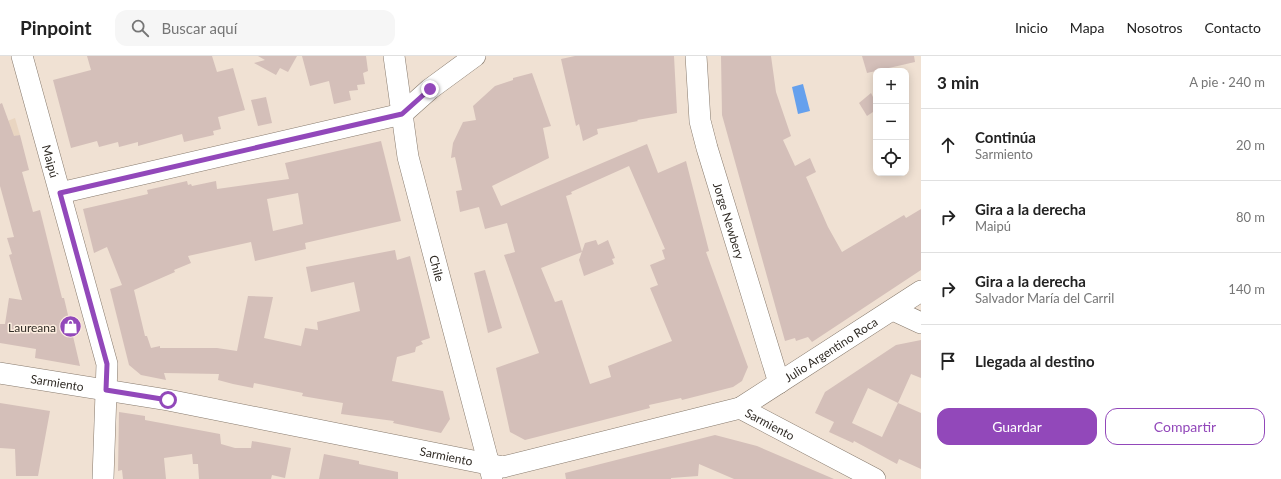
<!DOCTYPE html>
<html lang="es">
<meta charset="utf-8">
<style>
:root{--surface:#fff;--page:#f6f6f6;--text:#222;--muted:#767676;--line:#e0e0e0;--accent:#9248ba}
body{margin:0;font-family:Lato,sans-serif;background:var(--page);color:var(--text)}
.controls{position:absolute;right:12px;top:12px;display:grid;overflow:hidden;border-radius:8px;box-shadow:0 2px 10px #0003}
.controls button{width:36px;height:36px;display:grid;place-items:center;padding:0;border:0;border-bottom:1px solid var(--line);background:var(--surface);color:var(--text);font:20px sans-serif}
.stop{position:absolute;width:12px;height:12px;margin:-9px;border:3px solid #9248ba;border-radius:50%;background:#fff}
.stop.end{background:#9248ba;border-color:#fff;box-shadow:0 1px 4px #0008}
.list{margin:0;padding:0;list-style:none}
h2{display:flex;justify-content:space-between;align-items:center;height:52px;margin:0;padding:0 16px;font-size:17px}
h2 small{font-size:13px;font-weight:400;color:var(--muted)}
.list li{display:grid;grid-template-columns:26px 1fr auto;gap:12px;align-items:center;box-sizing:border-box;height:72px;padding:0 16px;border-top:1px solid var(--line)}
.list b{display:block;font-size:15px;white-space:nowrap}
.list p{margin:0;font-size:13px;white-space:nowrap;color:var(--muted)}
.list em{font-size:13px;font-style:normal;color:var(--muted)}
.actions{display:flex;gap:8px;padding:12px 16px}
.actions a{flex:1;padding:9px 0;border:1px solid var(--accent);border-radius:12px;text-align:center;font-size:14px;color:var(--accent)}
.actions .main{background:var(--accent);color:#fff}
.icon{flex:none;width:22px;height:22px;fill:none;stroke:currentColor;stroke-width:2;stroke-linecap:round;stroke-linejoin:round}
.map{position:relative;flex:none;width:921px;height:423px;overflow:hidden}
header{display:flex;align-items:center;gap:24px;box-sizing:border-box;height:56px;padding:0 20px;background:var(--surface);border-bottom:1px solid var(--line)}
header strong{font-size:19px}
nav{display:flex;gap:22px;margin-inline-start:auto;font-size:14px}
.search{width:280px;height:36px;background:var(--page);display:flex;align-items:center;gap:10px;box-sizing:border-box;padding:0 14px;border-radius:12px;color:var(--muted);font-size:15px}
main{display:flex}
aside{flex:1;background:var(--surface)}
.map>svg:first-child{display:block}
.built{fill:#e9d5c1}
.water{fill:#65a0ed}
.building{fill:#d4bfb9;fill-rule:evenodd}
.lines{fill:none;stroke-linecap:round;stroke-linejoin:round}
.minor-casing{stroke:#877a6d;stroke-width:22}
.minor{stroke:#fff;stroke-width:21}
.route{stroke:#9248ba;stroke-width:5}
.labels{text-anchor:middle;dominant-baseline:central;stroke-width:3;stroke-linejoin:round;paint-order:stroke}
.street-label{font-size:12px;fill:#312c26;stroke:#fdeee0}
.poi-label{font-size:12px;fill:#312c26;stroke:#fdeee0;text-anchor:end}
</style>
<header>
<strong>Pinpoint</strong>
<div class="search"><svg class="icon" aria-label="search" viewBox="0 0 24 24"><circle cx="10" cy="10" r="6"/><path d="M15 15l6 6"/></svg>Buscar aquí</div>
<nav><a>Inicio</a><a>Mapa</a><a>Nosotros</a><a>Contacto</a></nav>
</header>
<main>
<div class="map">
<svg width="921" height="423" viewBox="0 0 921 423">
<rect width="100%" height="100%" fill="#f0e1d3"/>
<polygon class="built" points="15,62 20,79 0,84 0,68"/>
<polygon class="water" points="803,28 810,55 798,58 792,31"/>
<g class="building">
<polygon points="87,0 212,0 217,16 233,12 245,54 218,61 221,73 213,75 214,79 184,86 182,78 138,90 138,86 119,91 118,86 99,91 97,85 71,92 53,24 91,14"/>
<polygon points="258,0 297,0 288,16 280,12 276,19 254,7 265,4"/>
<polygon points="302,0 366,0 368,15 363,17 365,28 357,29 358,34 349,35 351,44 334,48 329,25 310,30"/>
<polygon points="575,0 674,0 677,57 637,64 638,65 597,73 598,78 583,85 579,68 576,70 561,3"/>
<polygon points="721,0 771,0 776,36 791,80 783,84 795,110 810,102 816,116 806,121 828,171 842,196 904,159 906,162 921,153 921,214 812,286 808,281 796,285 795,282 785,285 722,59"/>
<polygon points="862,0 914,0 915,6 867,17"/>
<path d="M532,17L551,70L543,72L549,102L492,130L501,150L647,88L658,117L686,105L709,195L706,196L748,311L742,325L733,331L682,344L681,342L649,349L650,352L525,384L510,376L496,312L539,297L504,199L515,196L507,167L485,173L479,151L460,156L456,135L462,134L455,101L451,102L453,87L463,66L476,64L473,50L495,30L513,24V22ZM629,110L665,193L662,194L665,203L650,209L658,229L650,232L672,285L608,310L611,321L590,328L562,244L555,246L541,212L582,196L566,140L572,138L571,136Z"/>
<polygon points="871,37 876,47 876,54 867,60 859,47"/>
<polygon points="266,41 272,67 258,70 251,44"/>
<polygon points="2,47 14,80 20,79 29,114 22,116 33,156 40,154 62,242 64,242 80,310 35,302 36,293 0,287 0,268 5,268 9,242 22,244 9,199 12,198 7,182 14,181 0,130 0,48"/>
<path d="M381,85L401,165L305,187L306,193L255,205L251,186L188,200L191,207L174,214L175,216L134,234L145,280H147L151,292L160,290V292H217L237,295L248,240L273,241L264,282L301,290L305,272L318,274L317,266L360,255L354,226L311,236L306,211L395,194L397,204L410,200L430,282L421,285L423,288L416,291L415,296L397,301L392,325L443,335L450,363L441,377L393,367L394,365L341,358L343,347L302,340L303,337L254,327L253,332L233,328L218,324L219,318L164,317L166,324L141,319L129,309L110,233L122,229L107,191L94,197L83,153L148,138L147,134L187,125L188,129L191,128L192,130L216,125L217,133L289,123L285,107ZM298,137L303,168L273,175L267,143Z"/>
<polygon points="596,184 598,189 608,184 615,202 612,203 614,208 584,220 579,204 585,187"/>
<polygon points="485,214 502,272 488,277 474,217"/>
<polygon points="921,284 921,322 911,318 898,347 868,332 852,367 882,381 898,347 921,357 921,413 899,403 897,408 854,385 853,387 829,376 834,366 815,357 825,336 896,289"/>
<polygon points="0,347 50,355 38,420 16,420 15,393 0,392"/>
<polygon points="119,356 145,360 145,364 220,378 221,388 235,392 251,392 252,385 291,392 285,422 272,419 271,423 199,423 198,408 193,408 192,398 164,402 166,423 123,423 122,414 118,415"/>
<polygon points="715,379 757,390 834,423 734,423 699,408 698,420 671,422 671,423 566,423 565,417"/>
<polygon points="324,398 359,405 359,408 398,416 398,423 319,423"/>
</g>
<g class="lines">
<defs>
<g id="minor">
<path id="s1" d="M22,0L107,308L103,423"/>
<path id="s2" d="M394,0L408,101L492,420"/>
<path id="s3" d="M696,0L700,65L707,92L779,327"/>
<polyline points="60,137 402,58 430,33 475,0"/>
<polyline points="893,254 921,267"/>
<path id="s4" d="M0,317L168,344L503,411L740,352L875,423"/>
<path id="s5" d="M740,352L921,235"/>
</g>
</defs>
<use href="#minor" class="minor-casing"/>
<use href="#minor" class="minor"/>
</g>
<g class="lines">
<polyline class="route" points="168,344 106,334 107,308 60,137 402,58 430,33"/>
</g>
<defs>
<symbol id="shop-disc" viewBox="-11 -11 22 22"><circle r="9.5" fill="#9248ba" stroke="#fdeee0"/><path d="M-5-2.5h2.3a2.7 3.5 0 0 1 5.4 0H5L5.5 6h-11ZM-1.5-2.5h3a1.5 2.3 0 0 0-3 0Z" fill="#fff"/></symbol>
</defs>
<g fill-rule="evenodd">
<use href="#shop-disc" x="58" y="258" width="25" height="25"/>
</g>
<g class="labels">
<g class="street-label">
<text stroke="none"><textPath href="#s1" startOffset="109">Maipú</textPath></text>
<text stroke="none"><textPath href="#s3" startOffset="169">Jorge Newbery</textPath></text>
<text stroke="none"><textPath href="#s2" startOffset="217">Chile</textPath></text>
<text stroke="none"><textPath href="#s5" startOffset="108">Julio Argentino Roca</textPath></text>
<text stroke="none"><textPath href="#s4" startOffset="58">Sarmiento</textPath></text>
<text stroke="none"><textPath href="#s4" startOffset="790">Sarmiento</textPath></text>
<text stroke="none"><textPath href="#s4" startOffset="454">Sarmiento</textPath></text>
</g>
<g class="poi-label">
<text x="56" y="271">Laureana</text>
</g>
</g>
</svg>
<div class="controls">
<button>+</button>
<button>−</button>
<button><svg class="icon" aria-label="locate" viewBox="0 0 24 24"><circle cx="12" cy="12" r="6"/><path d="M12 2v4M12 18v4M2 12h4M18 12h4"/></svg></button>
</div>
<div class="stop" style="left:168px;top:344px"></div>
<div class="stop end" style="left:430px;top:33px"></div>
</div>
<aside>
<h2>3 min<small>A pie · 240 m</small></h2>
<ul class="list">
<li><svg class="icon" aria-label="ahead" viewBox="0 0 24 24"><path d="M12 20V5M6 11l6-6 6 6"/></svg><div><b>Continúa</b><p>Sarmiento</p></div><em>20 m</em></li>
<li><svg class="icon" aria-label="right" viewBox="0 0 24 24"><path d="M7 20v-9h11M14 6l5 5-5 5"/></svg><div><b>Gira a la derecha</b><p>Maipú</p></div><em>80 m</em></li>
<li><svg class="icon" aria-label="right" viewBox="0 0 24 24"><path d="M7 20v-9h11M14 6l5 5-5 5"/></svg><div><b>Gira a la derecha</b><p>Salvador María del Carril</p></div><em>140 m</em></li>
<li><svg class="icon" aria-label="arrive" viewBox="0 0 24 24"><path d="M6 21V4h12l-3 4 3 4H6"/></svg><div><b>Llegada al destino</b></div></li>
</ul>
<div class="actions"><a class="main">Guardar</a><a>Compartir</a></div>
</aside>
</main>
